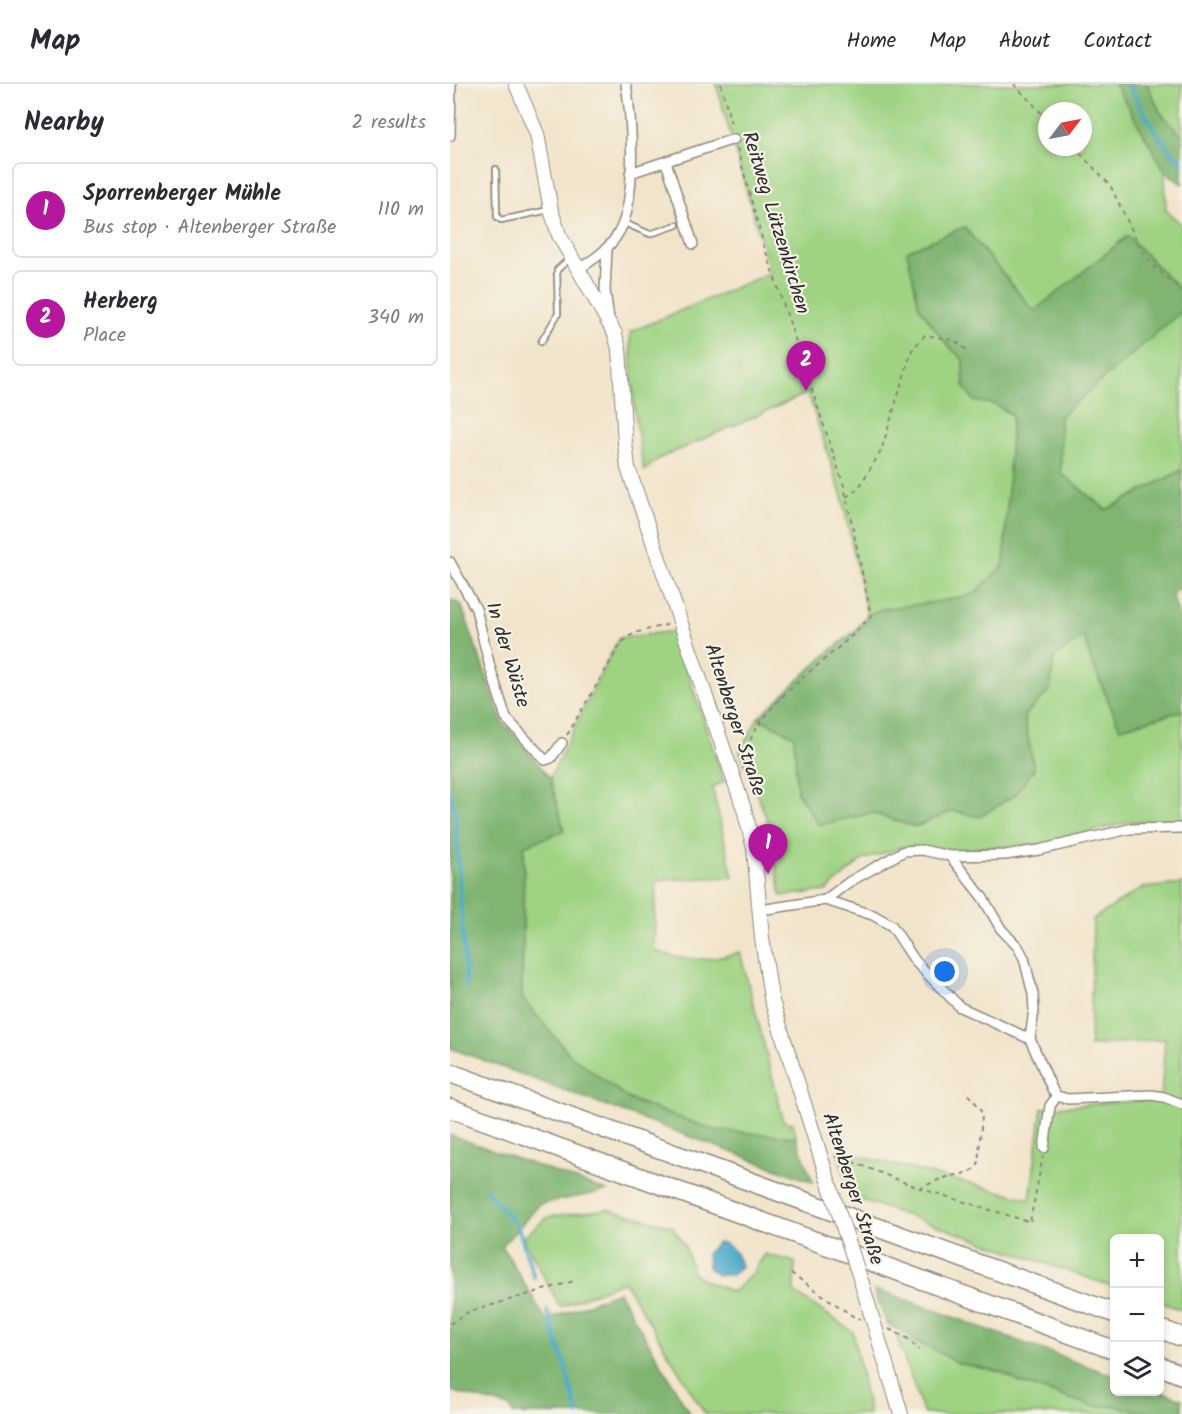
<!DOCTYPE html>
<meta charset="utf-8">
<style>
:root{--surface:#fff;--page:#f2f2f3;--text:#2b2b33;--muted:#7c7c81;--line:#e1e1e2;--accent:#b5179e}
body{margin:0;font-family:Kalam,sans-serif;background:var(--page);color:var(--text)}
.controls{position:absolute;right:18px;bottom:18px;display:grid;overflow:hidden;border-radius:9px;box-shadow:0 3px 9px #0003}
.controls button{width:54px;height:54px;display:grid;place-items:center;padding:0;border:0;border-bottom:2px solid var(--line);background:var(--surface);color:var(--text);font:30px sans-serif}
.compass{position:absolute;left:588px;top:18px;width:54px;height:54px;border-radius:50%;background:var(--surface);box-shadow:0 3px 9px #0003;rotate:58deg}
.you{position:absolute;left:495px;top:888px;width:21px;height:21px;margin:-15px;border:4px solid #fff;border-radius:50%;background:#1a73e8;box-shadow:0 0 0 9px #1a73e833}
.badge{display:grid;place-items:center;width:39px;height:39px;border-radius:50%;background:var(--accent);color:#fff;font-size:20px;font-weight:700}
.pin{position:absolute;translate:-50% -50px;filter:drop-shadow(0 2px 3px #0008)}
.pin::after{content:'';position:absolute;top:32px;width:21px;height:18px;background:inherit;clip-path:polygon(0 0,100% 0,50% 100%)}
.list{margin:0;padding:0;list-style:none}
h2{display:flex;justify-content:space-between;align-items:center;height:78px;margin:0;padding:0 24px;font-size:26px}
h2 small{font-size:20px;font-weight:400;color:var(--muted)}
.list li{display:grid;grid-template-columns:39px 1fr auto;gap:18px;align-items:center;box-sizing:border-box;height:96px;margin:0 12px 12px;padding:0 12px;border:2px solid var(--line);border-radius:9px}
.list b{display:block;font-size:22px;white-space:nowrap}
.list p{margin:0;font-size:20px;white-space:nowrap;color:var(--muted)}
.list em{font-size:20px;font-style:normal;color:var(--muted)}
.icon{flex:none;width:33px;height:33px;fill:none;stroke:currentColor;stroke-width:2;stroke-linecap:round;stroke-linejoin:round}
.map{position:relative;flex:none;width:732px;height:1330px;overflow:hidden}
header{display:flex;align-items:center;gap:36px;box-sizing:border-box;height:84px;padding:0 30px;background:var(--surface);border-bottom:2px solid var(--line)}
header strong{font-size:28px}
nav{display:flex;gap:33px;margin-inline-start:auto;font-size:21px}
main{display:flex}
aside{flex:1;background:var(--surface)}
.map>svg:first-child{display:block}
.green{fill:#9fd383;stroke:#657f57;stroke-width:1.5;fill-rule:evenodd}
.forest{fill:#7fb571;stroke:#55704e;stroke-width:1.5}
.water{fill:#4ba9ca;stroke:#3b6a7a;stroke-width:1.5}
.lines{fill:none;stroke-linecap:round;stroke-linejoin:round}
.stream{stroke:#4ba9ca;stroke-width:4}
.service-casing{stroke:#8e887b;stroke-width:8}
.minor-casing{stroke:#8e887b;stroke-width:12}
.secondary-casing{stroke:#8e887b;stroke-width:16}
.motorway-casing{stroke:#8e887b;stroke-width:21}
.path{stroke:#8e887b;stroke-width:2;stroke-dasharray:4.5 4.5;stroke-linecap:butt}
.service{stroke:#fff;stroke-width:4.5}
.minor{stroke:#fff;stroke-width:9}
.secondary{stroke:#fff;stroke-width:14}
.motorway{stroke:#fff;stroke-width:18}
.secondary-bridge-casing{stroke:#8e887b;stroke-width:16;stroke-linecap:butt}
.secondary-bridge{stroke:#fff;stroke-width:14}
.labels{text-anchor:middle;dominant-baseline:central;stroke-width:4.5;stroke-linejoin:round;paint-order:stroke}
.street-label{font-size:20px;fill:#2b2b2b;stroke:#f7f3e8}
</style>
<header>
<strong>Map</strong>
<nav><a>Home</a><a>Map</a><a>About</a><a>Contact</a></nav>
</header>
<main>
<aside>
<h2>Nearby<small>2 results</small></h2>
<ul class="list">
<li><span class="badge">1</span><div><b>Sporrenberger Mühle</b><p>Bus stop · Altenberger Straße</p></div><em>110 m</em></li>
<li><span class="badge">2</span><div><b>Herberg</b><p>Place</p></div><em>340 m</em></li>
</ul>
</aside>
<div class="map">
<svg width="732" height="1330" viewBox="0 0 732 1330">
<rect width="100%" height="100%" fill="#f7f3e8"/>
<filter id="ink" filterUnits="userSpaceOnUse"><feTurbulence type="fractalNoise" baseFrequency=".0167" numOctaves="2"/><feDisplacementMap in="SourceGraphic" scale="12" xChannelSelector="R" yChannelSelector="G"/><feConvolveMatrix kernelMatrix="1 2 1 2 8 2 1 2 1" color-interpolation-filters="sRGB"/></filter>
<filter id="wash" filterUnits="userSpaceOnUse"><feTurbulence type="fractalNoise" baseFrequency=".008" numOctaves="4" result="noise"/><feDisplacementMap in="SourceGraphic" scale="24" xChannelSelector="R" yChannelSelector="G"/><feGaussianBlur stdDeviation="1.35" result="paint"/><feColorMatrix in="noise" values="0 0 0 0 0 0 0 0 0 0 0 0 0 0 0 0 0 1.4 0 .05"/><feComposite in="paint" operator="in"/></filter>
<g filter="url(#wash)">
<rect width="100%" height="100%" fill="#f2e4cb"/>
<g class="green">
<path d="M266,0H665L715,87L716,126L732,141V208L677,152L584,228L515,144L494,257L513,276L514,302L524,316L546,321L562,330L554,481L524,510L487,518L432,525L417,531L392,413L358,309L210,374L194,387C185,341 181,295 180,248L320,189ZM597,27H633V63H597Z"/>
<polygon points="697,0 732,0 732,52 710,28"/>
<polygon points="732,227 732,386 656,426 611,389 610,332"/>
<path d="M224,547L274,698L262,703L283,793L206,796L204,866C233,878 260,878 290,868L334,1038L343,1039L346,1053L264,1046L181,1016L120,971L72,914L74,762L114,746L100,694L146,599L169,554Z"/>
<polygon points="635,551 641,576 670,644 732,627 732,739 678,738 592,760 512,766 450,764 412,776 376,807 331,812 320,743 290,667 308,634 345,652 347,708 369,741 422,729 465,743 503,727 530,733 584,685 574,632 600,606 604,574"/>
<polygon points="732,800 732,1226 710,1218 710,1154 664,1154 664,1203 400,1112 387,1066 580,1115 592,1024 711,1015 715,955 640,962 643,835 692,804"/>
<polygon points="157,1125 222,1142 235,1162 243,1189 253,1196 283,1208 303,1189 315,1170 345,1178 344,1208 403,1248 419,1330 255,1330 174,1197 110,1223 73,1153 98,1133"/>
<polygon points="446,1252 489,1267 508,1279 551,1288 571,1299 643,1322 664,1322 707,1330 474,1330"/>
</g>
<g class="forest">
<polygon points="665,0 697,0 710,28 732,52 732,100 715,87"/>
<polygon points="514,143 584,227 678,152 732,208 732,227 610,332 611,389 656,426 732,386 732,502 722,509 732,543 732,627 670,644 641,576 634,552 604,574 600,606 574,632 584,685 565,711 530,733 503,727 465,743 422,729 369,741 347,708 344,652 308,634 375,571 406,546 417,531 432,525 487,518 524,510 554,481 562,331 546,321 524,317 514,302 513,276 494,257 469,223 457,167"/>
<polygon points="0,516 11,520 52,637 100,694 114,747 74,762 72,914 120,971 181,1016 264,1046 346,1053 363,1098 0,964"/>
<polygon points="0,1051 157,1107 90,1120 52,1162 96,1236 169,1208 240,1330 63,1330 60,1323 0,1307"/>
<polygon points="424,1206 446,1212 664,1292 664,1308 710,1307 732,1315 732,1330 707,1330 664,1322 643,1322 571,1299 551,1288 508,1279 437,1240"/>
</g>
<path class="water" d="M268,1158C282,1160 287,1169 291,1182L282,1191H267L258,1183L257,1169Z"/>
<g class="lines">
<g class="stream">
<path d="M678,0C693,25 709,60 732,78"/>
<polyline points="0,709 5,727 16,903"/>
<polyline points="35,1105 68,1143 84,1193"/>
<polyline points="97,1227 114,1278 128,1330"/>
</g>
</g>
</g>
<g filter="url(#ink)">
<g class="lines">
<defs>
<g id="service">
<polyline points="46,85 47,133 51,136 99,126"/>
<polyline points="174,139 200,150 227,141"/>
<polyline points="91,258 108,230 107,186 119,175"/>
</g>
<g id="minor">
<polyline points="0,52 1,0"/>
<polyline points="216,78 243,160"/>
<polyline points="180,89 284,55"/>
<polyline points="157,165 155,206 159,235"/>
<path d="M128,185C144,176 160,165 169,148C187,117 182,36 176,0"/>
<polyline points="0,478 26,525 40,583 56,634 95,676 101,674 112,659"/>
<polyline points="500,772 533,814 551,845 568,863 574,874 583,910 584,926 580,955 603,1007 607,1012 618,1015 701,1011 714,1013 732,1020"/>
<polyline points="375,816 423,831 442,842 465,877 510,923 580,955"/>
<polyline points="310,826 375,816 399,798 454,767 472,766 500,772 555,771 589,766 679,745 732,744"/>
<polyline points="594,1064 600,1022 607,1012"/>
</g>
<g id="secondary">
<polyline points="66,0 87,50 101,126 109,151 165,250 169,265 175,359 178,384 294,725 304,764 312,854 321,914 377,1093"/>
<polyline points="412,1200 451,1330"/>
</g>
<g id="motorway">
<polyline points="0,989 664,1229"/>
<polyline points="0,1024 664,1266"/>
<polyline points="710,1245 732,1253"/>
<polyline points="710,1282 732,1291"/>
</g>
</defs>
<use href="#service" class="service-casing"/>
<use href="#minor" class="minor-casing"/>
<use href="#secondary" class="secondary-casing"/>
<use href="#motorway" class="motorway-casing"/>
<g class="path">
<polyline points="271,0 282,44"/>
<polyline points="564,0 597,35"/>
<polyline points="624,63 660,101 688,159 706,185 732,206"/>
<path d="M287,64L314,162L394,402L421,532C380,579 309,614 292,677"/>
<polyline points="396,413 408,405 431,367 462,266 475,251 504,256 517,266"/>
<polyline points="117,651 172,558 184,549 220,540"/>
<polyline points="385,1073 390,1073 469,1104 580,1138 593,1072"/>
<path d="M469,1104C478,1101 487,1096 497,1093C508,1090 520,1091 528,1081L532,1031L530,1024L515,1007"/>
<polyline points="341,1189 407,1235 410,1234"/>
<polyline points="0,1240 18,1228 124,1197"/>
<polyline points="439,1245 457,1254 469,1266"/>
</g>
<use href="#service" class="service"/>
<use href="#minor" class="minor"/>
<use href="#secondary" class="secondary"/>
<use href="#motorway" class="motorway"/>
<defs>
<polyline id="secondary-bridge" points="377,1093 412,1200"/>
</defs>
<use href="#secondary-bridge" class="secondary-bridge-casing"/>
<use href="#secondary-bridge" class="secondary-bridge"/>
</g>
</g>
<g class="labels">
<g class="street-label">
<text transform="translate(325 139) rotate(73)">Reitweg Lützenkirchen</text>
<text transform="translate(57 571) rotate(73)">In der Wüste</text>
<text transform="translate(284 636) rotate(72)">Altenberger Straße</text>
<text transform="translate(402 1105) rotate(72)">Altenberger Straße</text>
</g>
</g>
</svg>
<div class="controls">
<button>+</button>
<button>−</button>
<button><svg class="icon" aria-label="layers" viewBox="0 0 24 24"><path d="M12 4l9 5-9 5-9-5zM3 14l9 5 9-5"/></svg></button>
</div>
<svg class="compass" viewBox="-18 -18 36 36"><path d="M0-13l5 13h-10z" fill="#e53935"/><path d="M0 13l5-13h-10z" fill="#7c7c81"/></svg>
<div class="you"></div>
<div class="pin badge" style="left:318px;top:790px">1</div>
<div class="pin badge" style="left:356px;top:307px">2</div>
</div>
</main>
